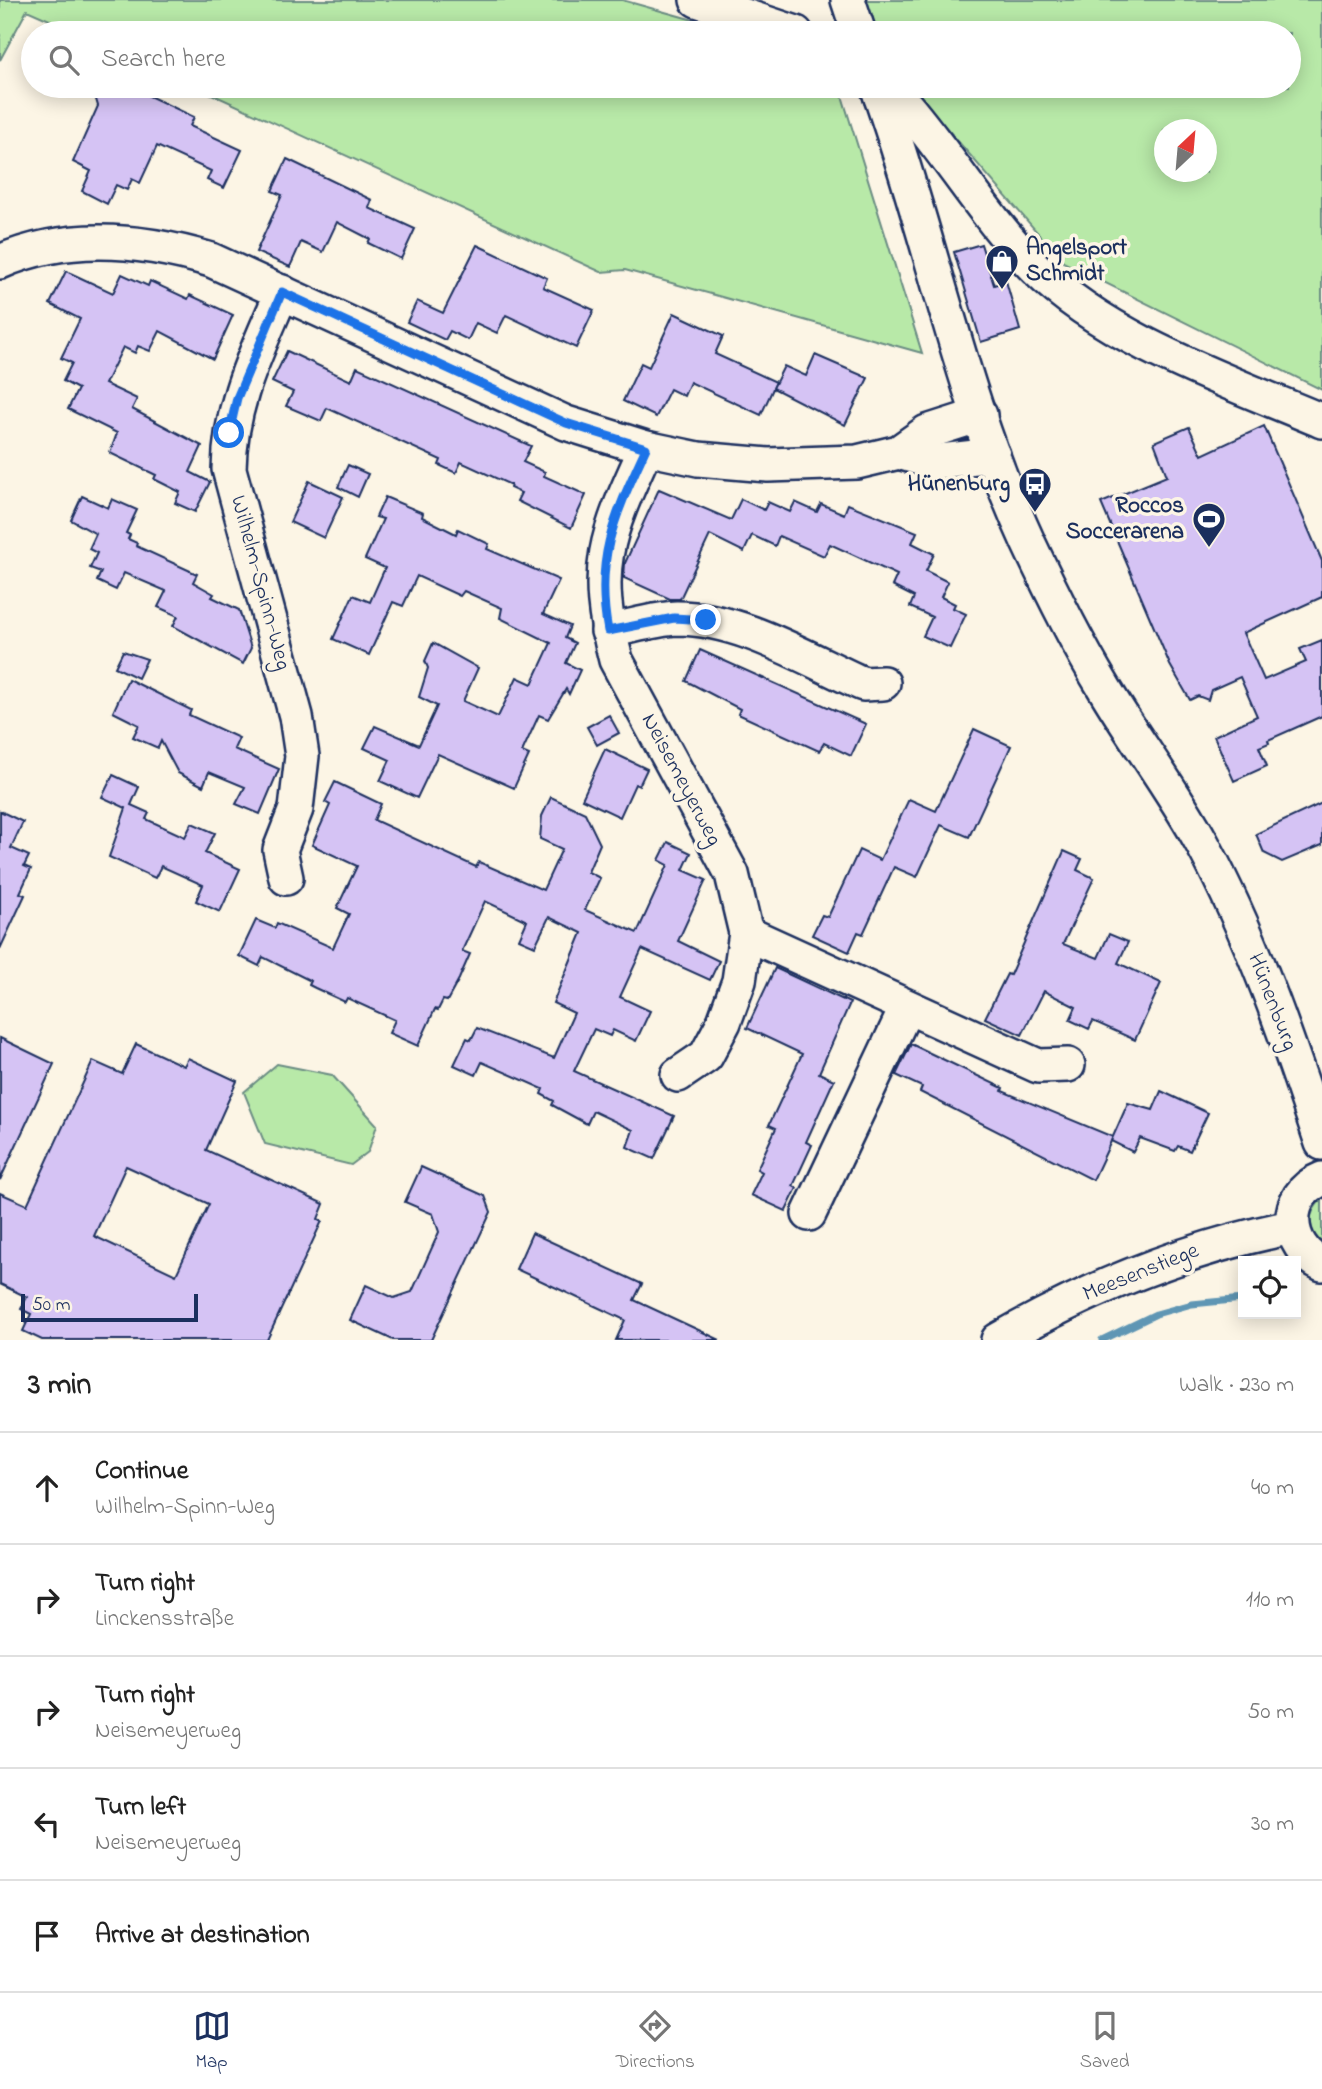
<!DOCTYPE html>
<meta charset="utf-8">
<style>
:root{--surface:#fff;--page:#f2f2f2;--text:#222;--muted:#767676;--line:#e0e0e0;--accent:#1b2f5e}
body{margin:0;font-family:"Indie Flower",sans-serif;background:var(--page);color:var(--text)}
.controls{position:absolute;right:21px;bottom:21px;display:grid;overflow:hidden;border-radius:0px;box-shadow:0 4px 18px #0003}
.controls button{width:63px;height:63px;display:grid;place-items:center;padding:0;border:0;border-bottom:2px solid var(--line);background:var(--surface);color:var(--text);font:35px sans-serif}
.compass{position:absolute;left:1154px;top:119px;width:63px;height:63px;border-radius:50%;background:var(--surface);box-shadow:0 4px 18px #0003;rotate:26deg}
.scale{position:absolute;left:21px;bottom:18px;width:177px;box-sizing:border-box;padding-left:7px;border:4px solid #1b2f5e;border-top:0;font-size:19px;line-height:24px;white-space:nowrap;color:#1b2f5e;-webkit-text-stroke:5px #fcf5e5;paint-order:stroke}
.stop{position:absolute;width:21px;height:21px;margin:-16px;border:5px solid #1a73e8;border-radius:50%;background:#fff}
.stop.end{background:#1a73e8;border-color:#fff;box-shadow:0 2px 7px #0008}
.list{margin:0;padding:0;list-style:none}
h2{display:flex;justify-content:space-between;align-items:center;height:91px;margin:0;padding:0 28px;font-size:30px}
h2 small{font-size:23px;font-weight:400;color:var(--muted)}
.list li{display:grid;grid-template-columns:46px 1fr auto;gap:21px;align-items:center;box-sizing:border-box;height:112px;padding:0 28px;border-top:2px solid var(--line)}
.list b{display:block;font-size:26px;white-space:nowrap}
.list p{margin:0;font-size:23px;white-space:nowrap;color:var(--muted)}
.list em{font-size:23px;font-style:normal;color:var(--muted)}
.icon{flex:none;width:38px;height:38px;fill:none;stroke:currentColor;stroke-width:2;stroke-linecap:round;stroke-linejoin:round}
.map{position:relative;flex:none;width:1322px;height:1340px;overflow:hidden}
.search{position:absolute;background:var(--surface);box-shadow:0 4px 18px #0003;left:21px;right:21px;top:21px;height:77px;display:flex;align-items:center;gap:18px;box-sizing:border-box;padding:0 24px;border-radius:38px;color:var(--muted);font-size:26px}
.sheet{height:651px;background:var(--surface)}
nav{display:flex;justify-content:space-around;align-items:center;box-sizing:border-box;height:98px;border-top:2px solid var(--line);background:var(--surface);font-size:19px;color:var(--muted)}
nav a{display:grid;justify-items:center;gap:4px}
nav .on{color:var(--accent)}
.map>svg:first-child{display:block}
.green{fill:#b8e9a8;stroke:#6a8c83;stroke-width:2;fill-rule:evenodd}
.lines{fill:none;stroke-linecap:round;stroke-linejoin:round}
.stream{stroke:#5f96b4;stroke-width:7}
.building{fill:#d5c3f4;stroke:#1b2f5e;stroke-width:2;fill-rule:evenodd}
.minor-casing{stroke:#1b2f5e;stroke-width:38}
.minor{stroke:#fcf5e5;stroke-width:33}
.route{stroke:#1a73e8;stroke-width:9}
.labels{text-anchor:middle;dominant-baseline:central;stroke-width:7;stroke-linejoin:round;paint-order:stroke}
.poi-label{font-size:23px;font-weight:bold;fill:#1b2f5e;stroke:#fcf5e5;text-anchor:end}
.street-label{font-size:23px;fill:#1b2f5e;stroke:#fcf5e5}
</style>
<div class="map">
<svg width="1322" height="1340" viewBox="0 0 1322 1340">
<rect width="100%" height="100%" fill="#fcf5e5"/>
<filter id="ink" filterUnits="userSpaceOnUse"><feTurbulence type="fractalNoise" baseFrequency=".0143" numOctaves="2"/><feDisplacementMap in="SourceGraphic" scale="14" xChannelSelector="R" yChannelSelector="G"/><feConvolveMatrix kernelMatrix="1 2 1 2 8 2 1 2 1" color-interpolation-filters="sRGB"/></filter>
<g filter="url(#ink)">
<g class="green">
<polygon points="0,0 622,0 740,33 79,33 27,10 0,60"/>
<path d="M862,0H1322V390L1063,262L910,86H1289V33H874ZM1164,130H1206V172H1164Z"/>
<polygon points="194,86 839,86 922,353 625,270 601,272"/>
<polygon points="277,1064 332,1075 377,1125 368,1152 351,1165 265,1144 244,1092"/>
<path d="M1322,1199V1245C1304,1232 1308,1212 1322,1199Z"/>
</g>
<g class="lines">
<polyline class="stream" points="1102,1340 1156,1314 1192,1304 1243,1299"/>
</g>
<g class="building">
<polygon points="92,86 128,86 194,117 190,126 242,150 224,188 207,180 211,171 157,146 140,183 132,179 127,190 116,185 107,204 82,191 91,171 73,162 98,106"/>
<polygon points="287,159 372,200 369,208 415,229 401,259 368,243 370,239 337,222 323,252 301,242 290,267 256,252 282,195 272,191"/>
<polygon points="981,244 994,285 1006,281 1020,330 981,342 954,252"/>
<polygon points="477,245 547,278 543,287 594,310 576,348 506,315 497,333 476,323 468,340 450,331 445,340 407,322 417,301 443,313"/>
<polygon points="66,271 113,293 122,274 148,286 150,281 188,299 190,295 233,315 213,359 160,331 150,351 138,346 135,353 123,347 105,384 137,399 132,409 202,446 190,472 210,482 195,512 175,503 180,492 154,479 156,475 110,453 117,433 68,409 78,389 63,381 72,363 61,358 80,319 50,304"/>
<polygon points="674,313 723,336 715,354 776,382 761,415 690,382 684,396 670,389 656,417 623,401 641,363 649,367"/>
<polygon points="287,351 351,381 357,367 531,446 523,462 545,472 544,476 586,495 571,528 517,501 521,493 510,488 511,485 461,462 456,473 439,465 441,460 327,408 321,421 286,406 293,392 272,382"/>
<polygon points="815,355 868,378 845,425 773,388 784,366 806,376"/>
<polygon points="1264,426 1322,561 1322,597 1243,633 1264,680 1306,662 1300,649 1322,640 1322,716 1268,740 1269,743 1259,747 1267,766 1234,781 1214,736 1257,716 1240,677 1211,690 1208,700 1198,696 1190,700 1170,665 1101,503 1167,476 1154,442 1189,427 1202,455"/>
<polygon points="348,465 368,474 358,497 338,487"/>
<polygon points="309,481 343,497 324,538 290,522"/>
<polygon points="659,489 731,520 741,499 764,510 768,502 790,512 795,502 817,512 821,504 844,514 848,504 917,532 912,543 934,554 926,571 948,582 941,597 955,604 953,608 966,614 950,648 923,636 932,617 910,607 914,597 892,586 897,575 830,544 824,556 779,536 775,546 752,535 744,552 710,535 680,599 670,599 624,578 625,563"/>
<polygon points="82,496 108,508 112,499 137,510 126,533 130,535 128,539 137,543 136,546 197,574 193,582 214,594 212,597 239,610 251,648 243,664 173,626 178,616 158,607 166,591 124,573 116,590 97,581 101,572 90,568 97,553 89,549 96,534 71,520"/>
<polygon points="385,497 423,513 422,517 456,534 458,529 489,544 487,549 559,580 543,614 570,626 565,638 575,643 566,663 580,670 569,694 566,689 548,719 539,715 522,752 529,755 514,788 438,754 417,798 380,781 390,760 364,748 375,726 419,745 437,706 419,697 428,668 425,661 433,643 478,668 463,701 498,717 517,677 532,684 551,643 500,618 502,608 464,591 460,596 417,576 403,606 393,602 369,655 333,639 353,595 370,602 385,568 365,559 383,519 376,517"/>
<polygon points="700,650 866,724 851,756 824,743 819,751 738,714 740,709 686,681"/>
<polygon points="123,651 147,659 138,678 115,667"/>
<polygon points="128,679 191,710 189,715 239,738 234,749 279,769 260,814 236,804 245,787 209,772 203,786 178,773 161,741 158,748 133,737 139,725 113,712"/>
<polygon points="609,715 619,733 597,745 587,727"/>
<polygon points="974,729 1011,746 969,837 941,825 917,877 894,867 863,934 858,932 849,952 812,935 822,915 828,917 859,850 880,860 909,799 936,811"/>
<polygon points="605,749 647,769 639,786 635,784 620,817 582,799"/>
<polygon points="113,775 139,787 131,805 149,813 146,819 185,837 192,823 215,833 205,853 240,869 220,912 196,901 203,885 161,866 155,878 109,857 126,808 102,797"/>
<polygon points="335,782 381,804 374,820 476,867 479,862 543,890 562,849 540,839 542,816 551,797 585,813 600,844 588,872 600,878 585,910 637,933 668,865 659,860 668,842 691,853 683,870 706,880 678,941 719,961 710,980 642,949 620,997 650,1011 636,1041 613,1030 610,1036 594,1029 574,1071 674,1116 654,1159 627,1147 633,1130 593,1111 587,1124 552,1105 554,1101 541,1094 543,1089 482,1062 476,1075 454,1065 467,1038 471,1040 477,1028 554,1058 574,1013 553,1003 582,933 549,917 535,946 519,939 527,921 485,901 462,951 470,954 459,979 447,1001 443,1000 438,1010 435,1009 418,1046 389,1033 395,1020 347,998 345,1002 315,988 309,985 311,981 263,957 259,966 239,956 256,920 275,928 277,923 333,948 349,914 337,908 357,866 312,845 330,805 325,802"/>
<polygon points="1322,803 1322,845 1282,862 1264,853 1256,834"/>
<polygon points="0,811 23,822 11,848 29,856 24,866 31,869 20,893 25,895 0,949"/>
<polygon points="1064,851 1082,859 1077,870 1094,878 1063,944 1098,958 1109,934 1128,942 1118,963 1161,983 1135,1040 1093,1021 1089,1029 1070,1020 1076,1007 1044,991 1022,1035 985,1018 1007,974 1010,975"/>
<polygon points="775,968 850,1003 819,1073 834,1080 806,1142 812,1145 793,1186 797,1188 786,1211 751,1195 762,1172 757,1169 776,1128 769,1125 802,1054 747,1028"/>
<polygon points="0,1038 54,1064 0,1180"/>
<path d="M136,1044L184,1066L188,1058L237,1081L206,1150L324,1204L318,1219L322,1221L267,1340H42L23,1331L31,1314L21,1309L27,1297L0,1284V1193L27,1205L93,1061L122,1074ZM126,1166L209,1204L176,1275L94,1236Z"/>
<polygon points="911,1044 1003,1088 1002,1091 1113,1137 1093,1180 920,1092 922,1087 896,1075"/>
<polygon points="1161,1091 1208,1113 1190,1151 1178,1146 1175,1151 1140,1138 1133,1152 1111,1141 1128,1103 1153,1110"/>
<polygon points="421,1167 485,1196 491,1212 431,1340 393,1340 350,1320 366,1285 394,1298 412,1292 439,1232 433,1214 405,1202"/>
<polygon points="532,1233 642,1284 634,1300 720,1340 616,1340 625,1320 516,1269"/>
</g>
<g class="lines">
<defs>
<g id="minor">
<polyline points="697,0 796,33"/>
<polyline points="848,0 859,33"/>
<path d="M877,86C931,236 961,396 1028,542C1051,591 1075,640 1103,686C1134,739 1172,788 1202,843C1253,938 1288,1040 1322,1143"/>
<path d="M881,97L906,106C951,159 987,220 1036,269C1109,341 1228,381 1322,421"/>
<path d="M0,262C68,232 141,239 211,260L566,423L646,448L698,459L768,465L857,462L899,452L927,432L980,415"/>
<path d="M282,292C257,352 230,402 229,469L296,716L302,756L296,809L280,850L286,878"/>
<path d="M646,448C607,534 591,566 616,660L732,874L746,933L739,981L724,1022L706,1056L678,1075"/>
<polyline points="899,452 932,462 993,455"/>
<path d="M608,631C630,627 655,619 677,618C741,618 805,658 863,684L883,683"/>
<polyline points="746,933 1038,1066 1068,1065"/>
<path d="M1322,1179C1281,1195 1285,1247 1322,1264"/>
<polyline points="809,1214 907,1007"/>
<path d="M998,1340C1091,1287 1187,1248 1292,1227"/>
</g>
</defs>
<use href="#minor" class="minor-casing"/>
<use href="#minor" class="minor"/>
</g>
</g>
<g class="lines" filter="url(#ink)">
<path class="route" d="M229,433L237,398L282,292L566,423L646,448C616,514 594,556 608,631L674,618L706,620"/>
</g>
<defs>
<symbol id="shop-pin" viewBox="-11 -11 22 30"><path d="M0 17L-7.5 6A9.5 9.5 0 1 1 7.5 6Z" fill="#1b2f5e" stroke="#fcf5e5"/><path d="M-5-2.5h2.3a2.7 3.5 0 0 1 5.4 0H5L5.5 6h-11ZM-1.5-2.5h3a1.5 2.3 0 0 0-3 0Z" fill="#fff"/></symbol>
<symbol id="bus-pin" viewBox="-11 -11 22 30"><path d="M0 17L-7.5 6A9.5 9.5 0 1 1 7.5 6Z" fill="#1b2f5e" stroke="#fcf5e5"/><path d="M-5-6H5V4H4V6H2V4H-2V6H-4V4H-5ZM-3.5-4V0h7V-4ZM-3.5 1.2v1.5H-2V1.2ZM2 1.2v1.5H3.5V1.2Z" fill="#fff"/></symbol>
<symbol id="stadium-pin" viewBox="-11 -11 22 30"><path d="M0 17L-7.5 6A9.5 9.5 0 1 1 7.5 6Z" fill="#1b2f5e" stroke="#fcf5e5"/><path d="M0-5a6.5 5 0 1 0 0 10a6.5 5 0 1 0 0-10ZM-3.5-1.8h7v3.6h-7Z" fill="#fff"/></symbol>
</defs>
<g fill-rule="evenodd">
<use href="#shop-pin" x="983" y="242" width="38" height="52"/>
<use href="#bus-pin" x="1016" y="465" width="38" height="52"/>
<use href="#stadium-pin" x="1190" y="500" width="38" height="52"/>
</g>
<g class="labels">
<g class="poi-label">
<text x="1026" y="248" text-anchor="start">Angelsport<tspan x="1026" dy="26">Schmidt</tspan></text>
<text x="1010" y="484">Hünenburg</text>
<text x="1184" y="506">Roccos<tspan x="1184" dy="26">Soccerarena</tspan></text>
</g>
<g class="street-label">
<text transform="translate(260 583) rotate(75)">Wilhelm-Spinn-Weg</text>
<text transform="translate(681 780) rotate(62)">Neisemeyerweg</text>
<text transform="translate(1272 1002) rotate(69)">Hünenburg</text>
<text transform="translate(1141 1273) rotate(-22)">Meesenstiege</text>
</g>
</g>
</svg>
<div class="controls">
<button><svg class="icon" aria-label="locate" viewBox="0 0 24 24"><circle cx="12" cy="12" r="6"/><path d="M12 2v4M12 18v4M2 12h4M18 12h4"/></svg></button>
</div>
<svg class="compass" viewBox="-18 -18 36 36"><path d="M0-13l5 13h-10z" fill="#e53935"/><path d="M0 13l5-13h-10z" fill="#767676"/></svg>
<div class="scale">50 m</div>
<div class="stop" style="left:229px;top:433px"></div>
<div class="stop end" style="left:706px;top:620px"></div>
<div class="search"><svg class="icon" aria-label="search" viewBox="0 0 24 24"><circle cx="10" cy="10" r="6"/><path d="M15 15l6 6"/></svg>Search here</div>
</div>
<section class="sheet">
<h2>3 min<small>Walk · 230 m</small></h2>
<ul class="list">
<li><svg class="icon" aria-label="ahead" viewBox="0 0 24 24"><path d="M12 20V5M6 11l6-6 6 6"/></svg><div><b>Continue</b><p>Wilhelm-Spinn-Weg</p></div><em>40 m</em></li>
<li><svg class="icon" aria-label="right" viewBox="0 0 24 24"><path d="M7 20v-9h11M14 6l5 5-5 5"/></svg><div><b>Turn right</b><p>Linckensstraße</p></div><em>110 m</em></li>
<li><svg class="icon" aria-label="right" viewBox="0 0 24 24"><path d="M7 20v-9h11M14 6l5 5-5 5"/></svg><div><b>Turn right</b><p>Neisemeyerweg</p></div><em>50 m</em></li>
<li><svg class="icon" aria-label="left" viewBox="0 0 24 24"><path d="M17 20v-9H6M10 6l-5 5 5 5"/></svg><div><b>Turn left</b><p>Neisemeyerweg</p></div><em>30 m</em></li>
<li><svg class="icon" aria-label="arrive" viewBox="0 0 24 24"><path d="M6 21V4h12l-3 4 3 4H6"/></svg><div><b>Arrive at destination</b></div></li>
</ul>
</section>
<nav>
<a class="on"><svg class="icon" aria-label="map" viewBox="0 0 24 24"><path d="M3 6l6-2 6 2 6-2v14l-6 2-6-2-6 2zM9 4v14M15 6v14"/></svg>Map</a>
<a><svg class="icon" aria-label="directions" viewBox="0 0 24 24"><path d="M12 3l9 9-9 9-9-9zM9 14v-3h6M13 9l2 2-2 2"/></svg>Directions</a>
<a><svg class="icon" aria-label="saved" viewBox="0 0 24 24"><path d="M7 4h10v16l-5-4-5 4z"/></svg>Saved</a>
</nav>
